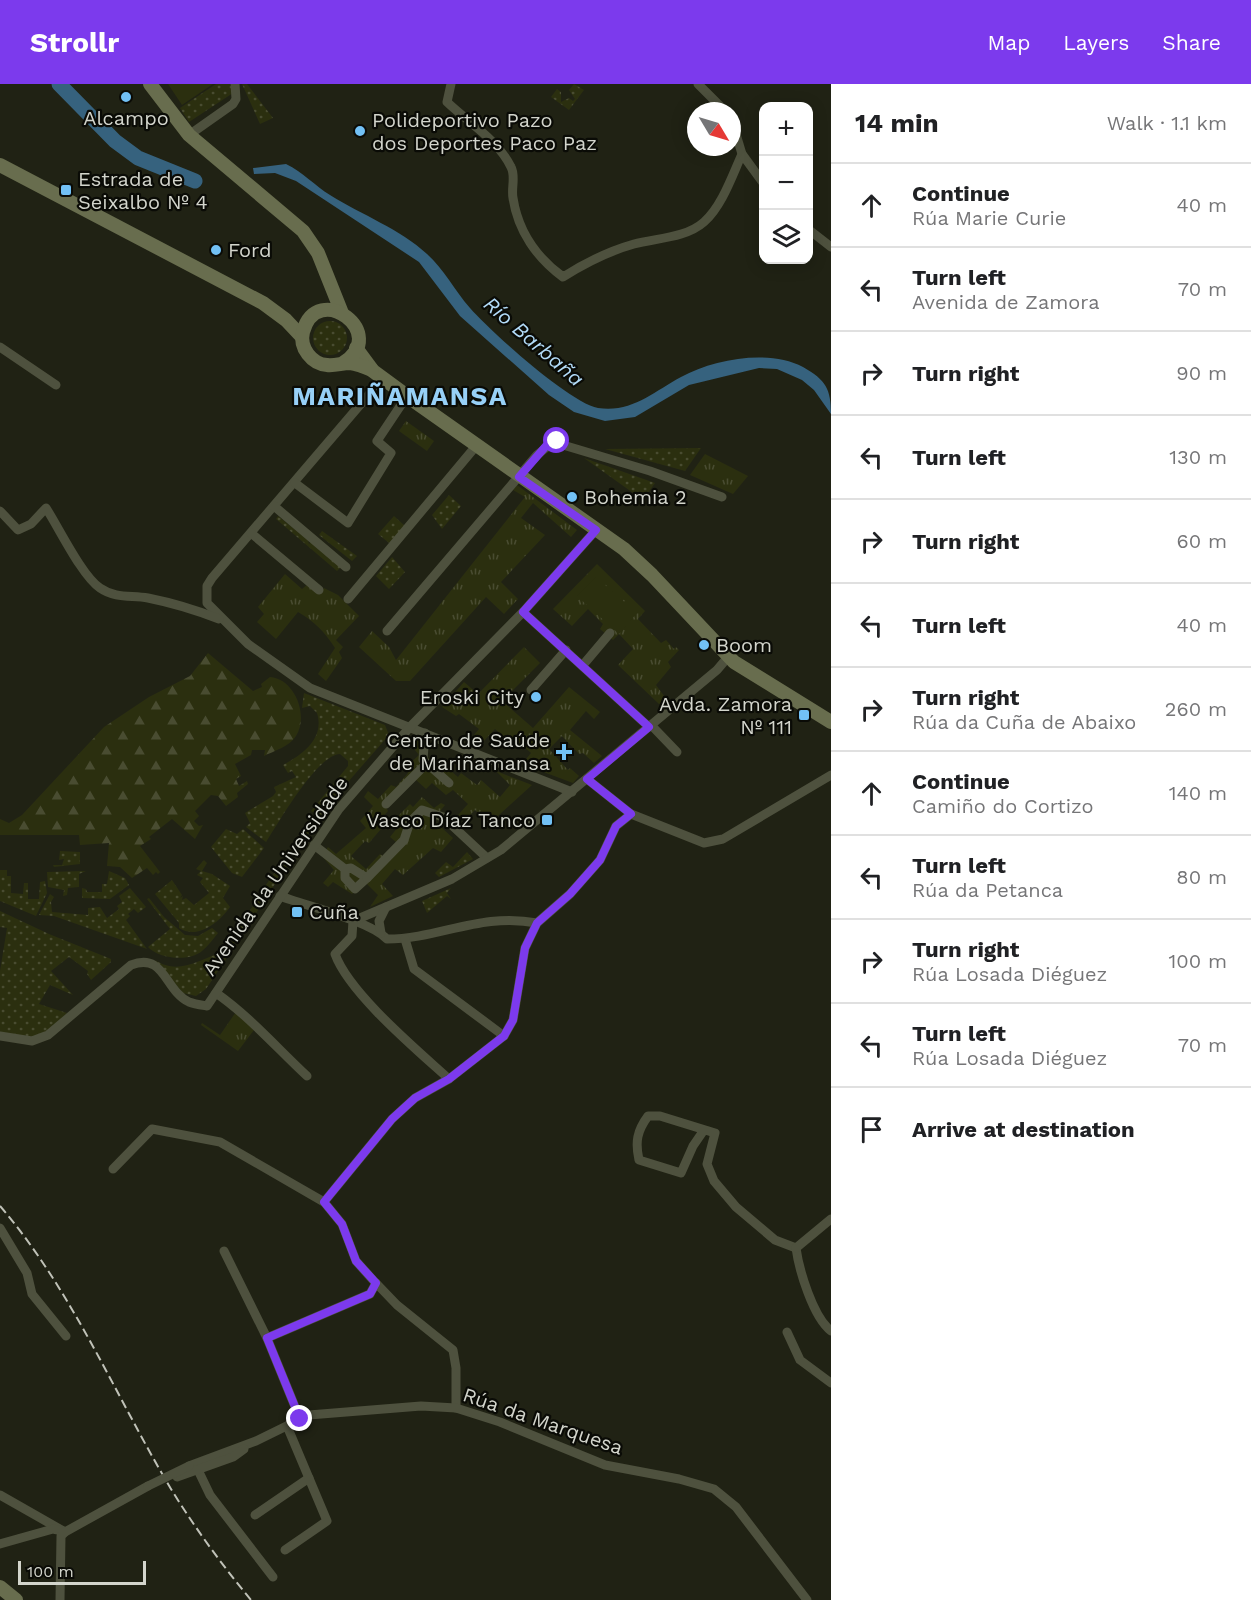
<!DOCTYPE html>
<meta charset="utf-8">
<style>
:root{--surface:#fff;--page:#f6f6f6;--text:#202124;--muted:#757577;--line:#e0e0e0;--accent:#7c3aed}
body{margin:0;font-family:"Work Sans",sans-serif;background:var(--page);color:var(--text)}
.controls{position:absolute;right:18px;top:18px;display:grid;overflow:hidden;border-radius:12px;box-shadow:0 3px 15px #0003}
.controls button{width:54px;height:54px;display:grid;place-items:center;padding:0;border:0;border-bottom:2px solid var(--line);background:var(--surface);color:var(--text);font:30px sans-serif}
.compass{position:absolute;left:687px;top:18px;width:54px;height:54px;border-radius:50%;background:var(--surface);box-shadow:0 3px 15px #0003;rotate:128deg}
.scale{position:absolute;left:18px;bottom:15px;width:128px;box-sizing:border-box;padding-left:6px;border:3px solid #d3d5cc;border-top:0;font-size:16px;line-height:21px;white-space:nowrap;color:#d3d5cc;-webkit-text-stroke:4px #0a0b06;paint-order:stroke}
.stop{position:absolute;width:18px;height:18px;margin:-14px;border:4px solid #7c3aed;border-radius:50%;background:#fff}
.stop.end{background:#7c3aed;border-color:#fff;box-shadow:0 2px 6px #0008}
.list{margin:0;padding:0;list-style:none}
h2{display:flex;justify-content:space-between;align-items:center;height:78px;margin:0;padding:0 24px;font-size:26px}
h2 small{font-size:20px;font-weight:400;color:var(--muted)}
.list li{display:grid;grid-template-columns:39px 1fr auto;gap:18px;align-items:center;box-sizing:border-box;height:84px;padding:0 24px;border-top:2px solid var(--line)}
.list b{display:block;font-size:22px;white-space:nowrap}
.list p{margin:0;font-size:20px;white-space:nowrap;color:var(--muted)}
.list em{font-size:20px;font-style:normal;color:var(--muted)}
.icon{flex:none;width:33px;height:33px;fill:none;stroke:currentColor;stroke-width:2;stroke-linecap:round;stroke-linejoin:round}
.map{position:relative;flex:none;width:831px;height:1516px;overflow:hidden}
header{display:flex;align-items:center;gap:36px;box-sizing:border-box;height:84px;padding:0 30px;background:var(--accent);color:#fff}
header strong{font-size:28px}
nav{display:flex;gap:33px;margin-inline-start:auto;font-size:21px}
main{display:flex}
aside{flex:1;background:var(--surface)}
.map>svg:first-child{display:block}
.grass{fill:url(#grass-dots)}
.forest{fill:url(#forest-firs)}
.park{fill:url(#park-tufts)}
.pitch{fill:#2b2f0f}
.water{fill:#36627e}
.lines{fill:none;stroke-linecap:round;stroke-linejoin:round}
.river{stroke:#36627e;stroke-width:15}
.street{stroke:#4e513e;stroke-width:9}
.secondary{stroke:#686d4e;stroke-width:14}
.rail{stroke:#c0c2b8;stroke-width:2;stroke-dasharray:9 4.5;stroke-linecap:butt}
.street-bridge{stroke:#4e513e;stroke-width:9}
.route{stroke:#7c3aed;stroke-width:8}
.poi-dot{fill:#72c1f5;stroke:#0a0b06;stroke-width:2}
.labels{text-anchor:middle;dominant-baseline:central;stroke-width:4.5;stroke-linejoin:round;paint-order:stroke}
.poi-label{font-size:20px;fill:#d3d5cc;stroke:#0a0b06;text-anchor:start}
.street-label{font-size:20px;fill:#d3d5cc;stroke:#0a0b06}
.water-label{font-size:21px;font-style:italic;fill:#b2dbf8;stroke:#0a0b06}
.district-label{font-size:26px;font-weight:bold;letter-spacing:1.5px;fill:#97d0f7;stroke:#0a0b06}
</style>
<header>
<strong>Strollr</strong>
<nav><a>Map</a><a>Layers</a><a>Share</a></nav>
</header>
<main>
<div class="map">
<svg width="831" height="1516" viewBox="0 0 831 1516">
<defs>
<pattern id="grass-dots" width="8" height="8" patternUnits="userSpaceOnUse" patternTransform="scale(1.5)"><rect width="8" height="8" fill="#2b2f0f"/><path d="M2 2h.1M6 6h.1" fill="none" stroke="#494c31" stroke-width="1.8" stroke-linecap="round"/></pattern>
<pattern id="forest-firs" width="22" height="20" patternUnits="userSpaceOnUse" patternTransform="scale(1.5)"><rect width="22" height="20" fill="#2b2f0f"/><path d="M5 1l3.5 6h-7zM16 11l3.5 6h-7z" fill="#494c31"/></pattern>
<pattern id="park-tufts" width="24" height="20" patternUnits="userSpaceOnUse" patternTransform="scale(1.5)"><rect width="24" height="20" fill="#2b2f0f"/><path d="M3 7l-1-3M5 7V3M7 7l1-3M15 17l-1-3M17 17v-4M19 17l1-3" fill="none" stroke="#494c31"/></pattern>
</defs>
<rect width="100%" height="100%" fill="#202214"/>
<g class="grass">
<polygon points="216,0 230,0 233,9 189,38 180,24"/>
<polygon points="242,0 247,0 273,34 260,40"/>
<polygon points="574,0 584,6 569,26 551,13 557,5 561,8 561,18 569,14 573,17 575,15 569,6"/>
<circle cx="330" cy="254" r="17"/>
<polygon points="701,364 685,387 605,365"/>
<polygon points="584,374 655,399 643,416"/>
<polygon points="449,411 461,422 442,445 432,431"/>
<polygon points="278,432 308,456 309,460 311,458 341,483 337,487 276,435"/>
<polygon points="394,432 405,442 389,459 378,450"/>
<polygon points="322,447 357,472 352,477 319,451"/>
<polygon points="392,473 405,488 389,505 376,492"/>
<path d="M304,609L385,641L389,651L327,722L269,809L263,805L316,730L311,727L348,682V677L340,670C317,671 279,738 266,758L246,743L250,739L245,729L273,712L276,708L274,703L296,693L292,687L288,689L283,681C302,671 325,655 317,629L310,622L302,624Z"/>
<polygon points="226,745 237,750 243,745 264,764 242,793 232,789 211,763"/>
<polygon points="60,767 80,768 80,780 54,783 53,781 62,781 64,775 59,776"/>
<polygon points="467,768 473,775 439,793 435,789 446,778 453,783"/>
<path d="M204,776L207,779L202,787L212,790L230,802L223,814L230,823C219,839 197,856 179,844V839L155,810L172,796L182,811L180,814L183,812L182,816L186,814L194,821L209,809L200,798L203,794L197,791L201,787L196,785Z"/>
<polygon points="7,786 7,792 11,792 11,809 23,810 24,799 28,799 28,815 39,815 40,798 45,797 47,809 36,832 0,817 0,786"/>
<polygon points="86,787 79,790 79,803 68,804 67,811 63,812 64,806 48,803 47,788"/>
<polygon points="109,787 125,794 129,801 110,815 82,814 82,804 86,805 87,808 102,808 102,800 107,800"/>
<polygon points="130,804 146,823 138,829 134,825 128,830 130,832 126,836 147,865 54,832 39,831 50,810 54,813 51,818 52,828 88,831 88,824 100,823 107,834 119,825 117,822 122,818 119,812"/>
<polygon points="451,804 447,809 451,815 447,812 427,829 422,817"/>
<polygon points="261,810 266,814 237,858 231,860 235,855 232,853"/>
<path d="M149,814L164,833L185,851L198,852L212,844L218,849C213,855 208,862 202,867C189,878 159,875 148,863L170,845L147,815Z"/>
<path d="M0,827L49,850L111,875V878L91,896L87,890L88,887L69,873L51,887L73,911L50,901L39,920L67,929C40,956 38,955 0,948V887L7,844L0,843Z"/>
<path d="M219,869H226L228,872L206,905L196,912L183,909L155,876C177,891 198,877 219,869Z"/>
</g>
<path class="forest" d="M208,569L253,607L262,603L261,600L270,593C295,595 309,632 296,652C290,662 274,667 264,672L265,666H252L251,671L235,680L241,692L236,695L239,702L247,697L248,700L237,709L238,713L226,722L218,712L211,711L195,727L199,732L194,737L199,742L203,741L195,755L172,735L149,753L151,755L140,762L160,788L158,790L156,788L153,791L147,784L132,794L120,783L107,782L109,759L80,761L79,751H0V735L9,739L22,731L104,643L149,613L190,592Z"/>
<g class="park">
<polygon points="406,337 434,357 427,367 399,347"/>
<polygon points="705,370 748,392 733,410 690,391"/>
<polygon points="517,401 577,446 571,453 533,419 521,434 545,451 501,498 518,515 504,530 486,513 410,597 396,597 359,563 372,547 389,563 396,576 525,413 513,406"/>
<polygon points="597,480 645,527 638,535 661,559 666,556 674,565 676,563 679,566 668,578 671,583 656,601 667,616 659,620 618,581 633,565 619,550 613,556 600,545 603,540 588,525 572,542 553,525"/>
<path d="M285,490L302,505L308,500L320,510L324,504L338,511L359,532L336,556L343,563L339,568L342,574L326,597L318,590L335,564C325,548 314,537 298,528L276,555L257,538L264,530L258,523Z"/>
<polygon points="524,563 540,579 502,617 533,644 569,603 600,628 594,635 586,627 570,646 602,672 594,679 583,669 579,670 562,652 549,665 568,686 570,684 579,692 573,699 522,680 531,669 513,653 509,657 495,645 480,661 469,657 479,645 459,630 456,632 442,623 464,598 478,610"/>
<polygon points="416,656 432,659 425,670 441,687 445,682 458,693 461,689 477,701 481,696 500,713 510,701 496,687 532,701 490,739 475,726 465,736 458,731 468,720 453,706 446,711 432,699 426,705 415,695 384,720 388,727 376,740 381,745 369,759 365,757 351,772 366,785 380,770 383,772 396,758 390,753 402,738 397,733 410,720 413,723 422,713 434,724 441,719 445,721 433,736 453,754 441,768 433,764 403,791 395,785 382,800 393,812 370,823 378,811 365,798 352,810 333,798 328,803 323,799 334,786 322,772 328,763 336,770 366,744 360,737 373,722 364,713 368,707 378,715 391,701 396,703 408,689 405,684 419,671 411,661"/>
<polygon points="238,925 254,946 238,967 201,941 202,939 220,951"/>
</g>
<g class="pitch">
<polygon points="168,0 213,0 182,21"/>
<polygon points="596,493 637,529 619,550 577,512"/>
</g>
<path class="water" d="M286,80C303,88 315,102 330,111C362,131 400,145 427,170C444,185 455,207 470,224C490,247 570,319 598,324C632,329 653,308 681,293C714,275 769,265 803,283C826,296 831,305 831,330L814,306L802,296L777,285L759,284L689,301L635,333L605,337L574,328L549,311L460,232L419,178L296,97L275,89L254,90L253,84Z"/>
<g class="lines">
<polyline class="river" points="59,0 115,57 138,74 195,97"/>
<g class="street">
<path d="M451,0L447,18C469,39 498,56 511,83C516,92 511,104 513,114C518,147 537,174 563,193C585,179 609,167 634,160C657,154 686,154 704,138C722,122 732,92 742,70"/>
<polyline points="698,0 725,27"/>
<polyline points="732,37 742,70 764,100"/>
<polyline points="189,51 233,20 236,15 235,0"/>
<polyline points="808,145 831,163"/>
<polyline points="0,263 56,301"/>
<polyline points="383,294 212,494 207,502 207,519 248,560 310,604 572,708"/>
<polyline points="295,399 348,439 391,369 377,357 407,312"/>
<polyline points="274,422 346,483"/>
<path d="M0,427L18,446L31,440L46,424C59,444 82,492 100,504C116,515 131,511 148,514C173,519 196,526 219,535"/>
<polyline points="251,449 319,506"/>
<polyline points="348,515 476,362"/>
<polyline points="523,528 649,643"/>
<polyline points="387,547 537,371 553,358 650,387 722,413"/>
<polyline points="583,581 610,549"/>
<polyline points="531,606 566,566"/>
<polyline points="652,642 677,668"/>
<polyline points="425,649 423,676 449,699"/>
<polyline points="587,695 631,730 704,759 723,755 831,691"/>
<polyline points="386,720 427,679"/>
<polyline points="314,761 345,785 345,794 355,805 367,794 351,784 345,785"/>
<polyline points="367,794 404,756 410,738 422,726 443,733 487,774"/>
<path d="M280,812C306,822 368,836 387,855C439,855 481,828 537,839"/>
<polyline points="353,837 452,795 501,766 717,586 728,573"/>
<path d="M353,837L352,852L335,870C349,909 417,966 449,995"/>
<polyline points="381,849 379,837 386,823"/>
<polyline points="405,855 414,885 504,952"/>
<path d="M216,909C249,932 277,964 307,992"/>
<path d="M0,952L32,957L48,951L131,881C165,868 164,906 189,918C194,920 201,921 207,922L339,725L410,643L523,528L596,446"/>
<path d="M704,1046L693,1062L681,1089L639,1076C635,1058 637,1047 648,1032H660L715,1049L707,1080L714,1097L736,1123L775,1156L796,1164"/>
<polyline points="113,1085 152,1045 220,1058 324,1118 342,1140 356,1177 373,1196 397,1221 453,1266 456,1284 456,1324"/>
<polyline points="324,1118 392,1035 415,1014 449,995 504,952 513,936 525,864 537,839 570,810 600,776 616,742 631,730"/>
<polyline points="0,1144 27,1189 32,1210 66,1252"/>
<path d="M796,1164C799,1186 813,1233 831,1247"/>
<polyline points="796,1164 831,1135"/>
<polyline points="224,1167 267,1254 300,1335"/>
<polyline points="787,1248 800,1276 831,1299"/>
<polyline points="267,1254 370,1210 376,1199"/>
<polyline points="189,1382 256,1357 309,1331 421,1322 456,1324 500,1338 605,1381 679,1395 714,1405 736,1423 807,1516"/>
<polyline points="198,1386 210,1411 273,1493"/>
<polyline points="177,1393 233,1373 244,1365"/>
<polyline points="0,1411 65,1448"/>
<polyline points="255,1431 309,1394"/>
<polyline points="0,1460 53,1445 63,1447"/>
<polyline points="285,1466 327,1437 287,1342"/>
<polyline points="60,1516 61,1452 65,1448 148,1402"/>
</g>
<g class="secondary">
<polyline points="150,0 189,51 303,147 318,169 342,229"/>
<polyline points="0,81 263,219 286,236 302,253"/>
<polyline points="356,264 373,287 407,312 624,465 652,491 734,578 831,638"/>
<path d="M343,279C391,250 317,195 303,248C299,264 312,280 327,281C335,282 342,279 350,279C358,280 365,283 372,286"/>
<polyline points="0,1503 16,1516"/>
</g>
<path class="rail" d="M0,1122C72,1206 115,1311 171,1405C195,1444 222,1481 251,1516"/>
<polyline class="street-bridge" points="148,1402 189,1382"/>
</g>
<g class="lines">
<polyline class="route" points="300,1335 267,1254 370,1210 376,1199 356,1177 342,1140 324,1118 392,1035 415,1014 449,995 504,952 513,936 525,864 537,839 570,810 600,776 616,742 631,730 587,695 649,643 523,528 596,446 519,393 546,362 557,357"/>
</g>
<g class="poi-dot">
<circle cx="126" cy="13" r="6"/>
<circle cx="360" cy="47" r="6"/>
<rect x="60" y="100" width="12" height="12" rx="3"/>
<circle cx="216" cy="166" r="6"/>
<circle cx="572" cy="413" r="6"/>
<circle cx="704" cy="561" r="6"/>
<circle cx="536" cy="613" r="6"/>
<rect x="798" y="625" width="12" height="12" rx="3"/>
<path d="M561 659h6v6h6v6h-6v6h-6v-6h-6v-6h6z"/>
<rect x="541" y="730" width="12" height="12" rx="3"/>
<rect x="291" y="822" width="12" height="12" rx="3"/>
</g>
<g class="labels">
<g class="poi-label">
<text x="126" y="34" text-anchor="middle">Alcampo</text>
<text x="372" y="36">Polideportivo Pazo<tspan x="372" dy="23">dos Deportes Paco Paz</tspan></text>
<text x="78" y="95">Estrada de<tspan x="78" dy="23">Seixalbo Nº 4</tspan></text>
<text x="228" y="166">Ford</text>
<text x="584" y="413">Bohemia 2</text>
<text x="716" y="561">Boom</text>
<text x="524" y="613" text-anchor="end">Eroski City</text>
<text x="792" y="620" text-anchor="end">Avda. Zamora<tspan x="792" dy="23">Nº 111</tspan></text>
<text x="550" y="656" text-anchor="end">Centro de Saúde<tspan x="550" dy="23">de Mariñamansa</tspan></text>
<text x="535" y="736" text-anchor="end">Vasco Díaz Tanco</text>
<text x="309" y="828">Cuña</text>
</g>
<g class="street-label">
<text transform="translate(275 792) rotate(-55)">Avenida da Universidade</text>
<text transform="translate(543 1337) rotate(19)">Rúa da Marquesa</text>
</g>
<g class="water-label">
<text transform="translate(534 257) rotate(41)">Río Barbaña</text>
</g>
<g class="district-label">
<text x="400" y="312">MARIÑAMANSA</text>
</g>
</g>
</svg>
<div class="controls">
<button>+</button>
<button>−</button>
<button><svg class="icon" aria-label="layers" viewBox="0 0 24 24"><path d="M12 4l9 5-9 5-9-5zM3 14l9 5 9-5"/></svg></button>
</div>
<svg class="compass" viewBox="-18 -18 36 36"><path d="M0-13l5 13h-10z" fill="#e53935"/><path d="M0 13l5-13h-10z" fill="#757577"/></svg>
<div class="scale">100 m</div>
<div class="stop" style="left:557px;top:357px"></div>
<div class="stop end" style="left:300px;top:1335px"></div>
</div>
<aside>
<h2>14 min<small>Walk · 1.1 km</small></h2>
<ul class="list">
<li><svg class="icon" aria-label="ahead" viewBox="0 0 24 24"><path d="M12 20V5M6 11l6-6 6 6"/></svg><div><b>Continue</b><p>Rúa Marie Curie</p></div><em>40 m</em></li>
<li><svg class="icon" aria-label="left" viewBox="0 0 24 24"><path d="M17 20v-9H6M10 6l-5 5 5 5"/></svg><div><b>Turn left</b><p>Avenida de Zamora</p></div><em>70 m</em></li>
<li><svg class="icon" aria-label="right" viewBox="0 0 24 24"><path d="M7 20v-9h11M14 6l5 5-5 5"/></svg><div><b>Turn right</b></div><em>90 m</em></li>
<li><svg class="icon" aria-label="left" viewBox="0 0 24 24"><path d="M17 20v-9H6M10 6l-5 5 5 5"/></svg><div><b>Turn left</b></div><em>130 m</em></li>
<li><svg class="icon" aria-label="right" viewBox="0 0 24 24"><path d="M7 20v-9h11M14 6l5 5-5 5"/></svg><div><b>Turn right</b></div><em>60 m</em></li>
<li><svg class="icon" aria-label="left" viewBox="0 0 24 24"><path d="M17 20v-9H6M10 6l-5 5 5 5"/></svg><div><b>Turn left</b></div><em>40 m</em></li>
<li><svg class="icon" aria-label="right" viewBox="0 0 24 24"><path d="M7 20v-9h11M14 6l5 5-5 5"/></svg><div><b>Turn right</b><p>Rúa da Cuña de Abaixo</p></div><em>260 m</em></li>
<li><svg class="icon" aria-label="ahead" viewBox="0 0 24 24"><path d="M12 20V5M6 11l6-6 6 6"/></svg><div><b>Continue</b><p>Camiño do Cortizo</p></div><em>140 m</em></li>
<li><svg class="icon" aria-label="left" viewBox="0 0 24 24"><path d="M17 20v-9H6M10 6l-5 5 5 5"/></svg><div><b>Turn left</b><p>Rúa da Petanca</p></div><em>80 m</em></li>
<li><svg class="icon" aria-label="right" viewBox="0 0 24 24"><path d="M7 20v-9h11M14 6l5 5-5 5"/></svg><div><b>Turn right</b><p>Rúa Losada Diéguez</p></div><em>100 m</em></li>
<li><svg class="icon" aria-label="left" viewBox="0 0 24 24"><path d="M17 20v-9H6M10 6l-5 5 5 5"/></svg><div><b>Turn left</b><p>Rúa Losada Diéguez</p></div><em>70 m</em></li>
<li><svg class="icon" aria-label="arrive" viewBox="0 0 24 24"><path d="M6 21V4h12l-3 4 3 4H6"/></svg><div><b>Arrive at destination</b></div></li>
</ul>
</aside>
</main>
